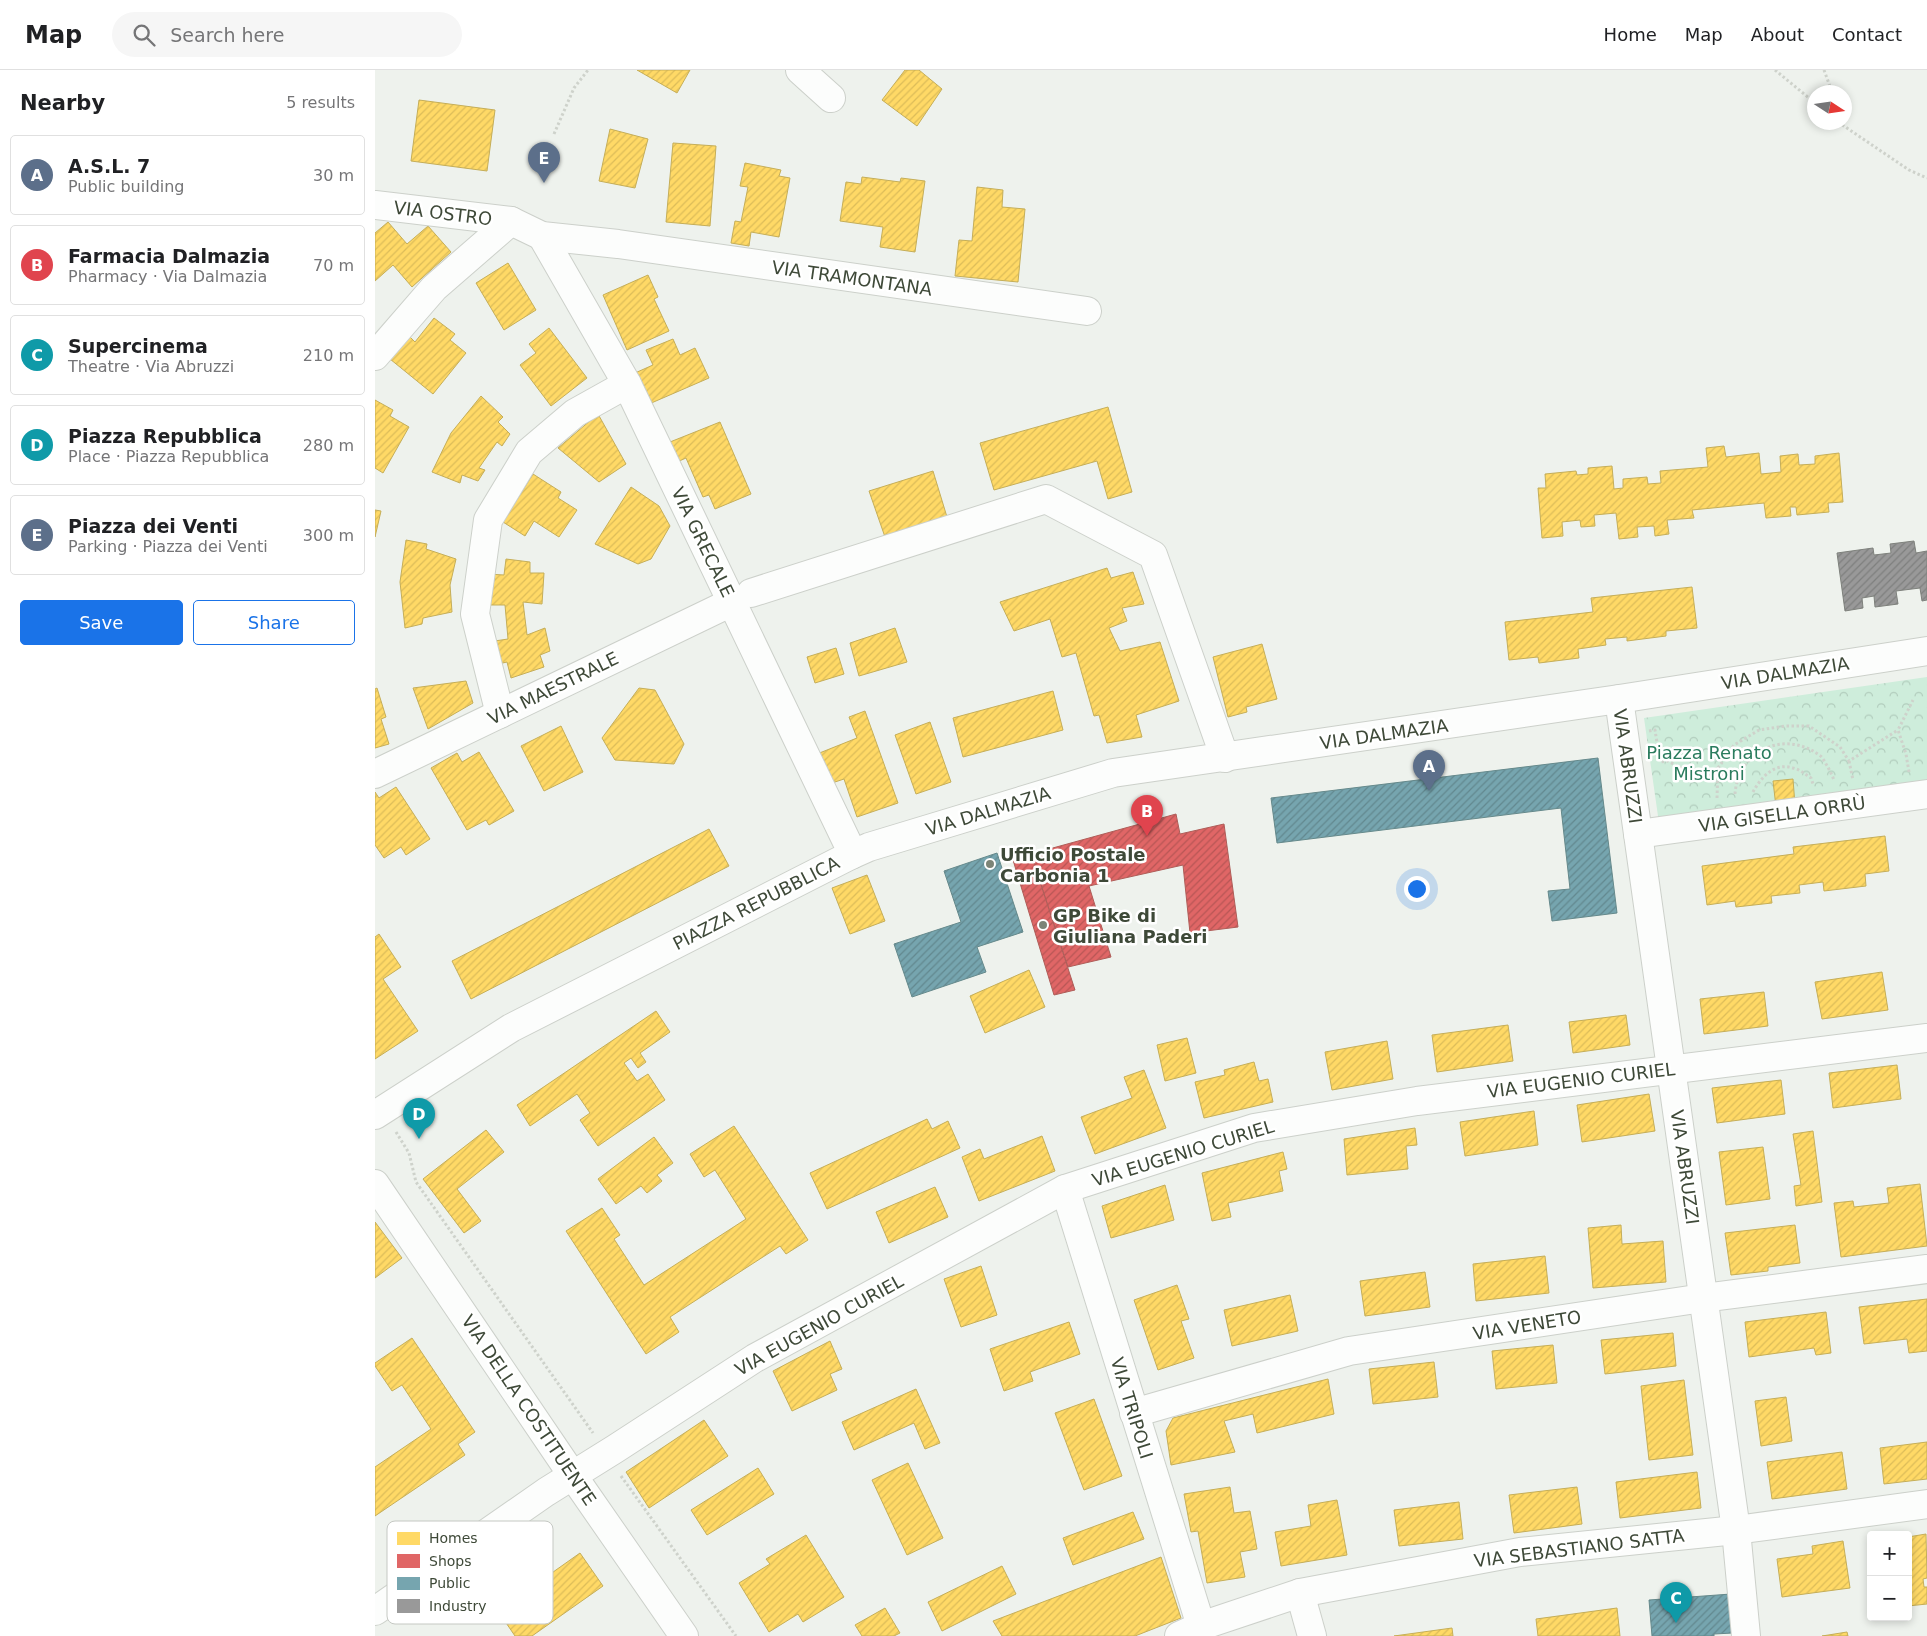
<!DOCTYPE html>
<meta charset="utf-8">
<style>
:root{--surface:#fff;--page:#f6f6f6;--text:#202124;--muted:#757577;--line:#e0e0e0;--accent:#1a73e8}
body{margin:0;font-family:"DejaVu Sans",sans-serif;background:var(--page);color:var(--text)}
.controls{position:absolute;right:15px;bottom:15px;display:grid;overflow:hidden;border-radius:5px;box-shadow:0 2px 8px #0003}
.controls button{width:45px;height:45px;display:grid;place-items:center;padding:0;border:0;border-bottom:1px solid var(--line);background:var(--surface);color:var(--text);font:25px sans-serif}
.compass{position:absolute;left:1432px;top:15px;width:45px;height:45px;border-radius:50%;background:var(--surface);box-shadow:0 2px 8px #0003;rotate:102deg}
.you{position:absolute;left:1041px;top:818px;width:18px;height:18px;margin:-12px;border:4px solid #fff;border-radius:50%;background:#1a73e8;box-shadow:0 0 0 8px #1a73e833}
.badge{display:grid;place-items:center;width:32px;height:32px;border-radius:50%;background:var(--accent);color:#fff;font-size:16px;font-weight:700}
.pin{position:absolute;translate:-50% -41px;filter:drop-shadow(0 1px 2px #0008)}
.pin::after{content:'';position:absolute;top:26px;width:18px;height:15px;background:inherit;clip-path:polygon(0 0,100% 0,50% 100%)}
.list{margin:0;padding:0;list-style:none}
h2{display:flex;justify-content:space-between;align-items:center;height:65px;margin:0;padding:0 20px;font-size:21px}
h2 small{font-size:16px;font-weight:400;color:var(--muted)}
.list li{display:grid;grid-template-columns:32px 1fr auto;gap:15px;align-items:center;box-sizing:border-box;height:80px;margin:0 10px 10px;padding:0 10px;border:1px solid var(--line);border-radius:5px}
.list b{display:block;font-size:19px;white-space:nowrap}
.list p{margin:0;font-size:16px;white-space:nowrap;color:var(--muted)}
.list em{font-size:16px;font-style:normal;color:var(--muted)}
.actions{display:flex;gap:10px;padding:15px 20px}
.actions a{flex:1;padding:11px 0;border:1px solid var(--accent);border-radius:5px;text-align:center;font-size:18px;color:var(--accent)}
.actions .main{background:var(--accent);color:#fff}
.icon{flex:none;width:28px;height:28px;fill:none;stroke:currentColor;stroke-width:2;stroke-linecap:round;stroke-linejoin:round}
.map{position:relative;flex:none;width:1552px;height:1566px;overflow:hidden}
header{display:flex;align-items:center;gap:30px;box-sizing:border-box;height:70px;padding:0 25px;background:var(--surface);border-bottom:1px solid var(--line)}
header strong{font-size:24px}
nav{display:flex;gap:28px;margin-inline-start:auto;font-size:18px}
.search{width:350px;height:45px;background:var(--page);display:flex;align-items:center;gap:12px;box-sizing:border-box;padding:0 18px;border-radius:28px;color:var(--muted);font-size:19px}
main{display:flex}
aside{flex:1;background:var(--surface)}
.map>svg:first-child{display:block}
.park{fill:url(#park-crowns)}
.homes{fill:url(#homes-hatch);stroke:#c5ae58}
.shops{fill:url(#shops-hatch);stroke:#af5d58}
.public{fill:url(#public-hatch);stroke:#65898b}
.industry{fill:url(#industry-hatch);stroke:#7e817c}
.lines{fill:none;stroke-linecap:round;stroke-linejoin:round}
.minor-casing{stroke:#ccd0ca;stroke-width:30}
.path{stroke:#ced2cb;stroke-width:3;stroke-dasharray:2.5 2.5;stroke-linecap:butt}
.minor{stroke:#fcfdfc;stroke-width:28}
.poi-dot{fill:#7c8477;stroke:#fff;stroke-width:2}
.labels{text-anchor:middle;dominant-baseline:central;stroke-width:5;stroke-linejoin:round;paint-order:stroke}
.street-label{font-size:18px;fill:#3e4938;stroke:#fff}
.park-label{font-size:18px;fill:#2a7c5e;stroke:#fff}
.poi-label{font-size:18px;font-weight:bold;fill:#3e4938;stroke:#fff;text-anchor:start}
.key{fill:#fff;stroke:#c5c8c3;stroke-width:1}
.key-label{font-size:14px;fill:#3e4938}
</style>
<header>
<strong>Map</strong>
<div class="search"><svg class="icon" aria-label="search" viewBox="0 0 24 24"><circle cx="10" cy="10" r="6"/><path d="M15 15l6 6"/></svg>Search here</div>
<nav><a>Home</a><a>Map</a><a>About</a><a>Contact</a></nav>
</header>
<main>
<aside>
<h2>Nearby<small>5 results</small></h2>
<ul class="list">
<li><span class="badge" style="background:#5c6f8a">A</span><div><b>A.S.L. 7</b><p>Public building</p></div><em>30 m</em></li>
<li><span class="badge" style="background:#e0444e">B</span><div><b>Farmacia Dalmazia</b><p>Pharmacy · Via Dalmazia</p></div><em>70 m</em></li>
<li><span class="badge" style="background:#0f9aa8">C</span><div><b>Supercinema</b><p>Theatre · Via Abruzzi</p></div><em>210 m</em></li>
<li><span class="badge" style="background:#0f9aa8">D</span><div><b>Piazza Repubblica</b><p>Place · Piazza Repubblica</p></div><em>280 m</em></li>
<li><span class="badge" style="background:#5c6f8a">E</span><div><b>Piazza dei Venti</b><p>Parking · Piazza dei Venti</p></div><em>300 m</em></li>
</ul>
<div class="actions"><a class="main">Save</a><a>Share</a></div>
</aside>
<div class="map">
<svg width="1552" height="1566" viewBox="0 0 1552 1566">
<defs>
<pattern id="park-crowns" width="20" height="18" patternUnits="userSpaceOnUse" patternTransform="scale(1.25)"><rect width="20" height="18" fill="#ceeddb"/><path d="M2 6a3 3 0 1 1 6 0M12 15a3 3 0 1 1 6 0" fill="none" stroke="#b2cdbd"/></pattern>
<pattern id="homes-hatch" width="6" height="6" patternUnits="userSpaceOnUse" patternTransform="scale(1.25)"><rect width="6" height="6" fill="#ffd966"/><path d="M-1 1l2-2M0 6l6-6M5 7l2-2" fill="none" stroke="#dcbc59"/></pattern>
<pattern id="shops-hatch" width="6" height="6" patternUnits="userSpaceOnUse" patternTransform="scale(1.25)"><rect width="6" height="6" fill="#e06666"/><path d="M-1 1l2-2M0 6l6-6M5 7l2-2" fill="none" stroke="#b75655"/></pattern>
<pattern id="public-hatch" width="6" height="6" patternUnits="userSpaceOnUse" patternTransform="scale(1.25)"><rect width="6" height="6" fill="#76a5af"/><path d="M-1 1l2-2M0 6l6-6M5 7l2-2" fill="none" stroke="#62888f"/></pattern>
<pattern id="industry-hatch" width="6" height="6" patternUnits="userSpaceOnUse" patternTransform="scale(1.25)"><rect width="6" height="6" fill="#999"/><path d="M-1 1l2-2M0 6l6-6M5 7l2-2" fill="none" stroke="#7e7f7e"/></pattern>
</defs>
<rect width="100%" height="100%" fill="#eef2ed"/>
<polygon class="park" points="1552,607 1552,714 1284,753 1269,648"/>
<g class="homes">
<polygon points="262,0 315,0 302,23"/>
<polygon points="530,0 544,0 567,19 542,56 507,30"/>
<polygon points="44,30 120,40 112,101 36,91"/>
<polygon points="235,59 273,69 260,118 224,111"/>
<polygon points="298,73 341,76 335,156 291,152"/>
<polygon points="370,93 406,100 404,106 415,108 404,167 376,162 374,176 356,173 360,151 366,152 373,117 365,116"/>
<polygon points="487,107 525,112 526,108 550,111 540,182 505,177 508,157 465,151 471,112 486,114"/>
<polygon points="602,117 628,120 627,137 650,139 643,212 580,206 584,170 597,171"/>
<polygon points="13,152 32,174 53,156 76,182 37,217 18,195 0,211 0,163"/>
<polygon points="133,193 161,240 129,260 101,213"/>
<polygon points="273,205 283,227 279,229 294,261 252,280 228,225"/>
<polygon points="59,248 80,264 75,270 91,283 58,324 15,289 34,266 40,272"/>
<polygon points="174,258 212,308 176,336 145,295 161,283 154,274"/>
<polygon points="298,269 305,285 320,278 334,308 274,334 260,303 278,295 271,280"/>
<polygon points="106,326 128,347 123,352 135,364 127,376 122,372 104,398 110,400 103,411 87,405 85,413 57,402 76,363"/>
<polygon points="0,330 18,340 15,346 34,357 8,403 0,398"/>
<polygon points="733,337 757,422 733,429 722,391 619,420 605,373"/>
<polygon points="223,344 251,394 224,412 183,378"/>
<polygon points="345,352 376,424 340,439 334,425 328,427 311,388 302,392 295,372"/>
<polygon points="1349,376 1351,387 1384,383 1386,404 1406,402 1405,386 1423,384 1424,395 1440,394 1440,386 1464,383 1468,432 1453,433 1454,442 1422,445 1421,437 1415,437 1416,446 1391,448 1389,433 1317,440 1319,448 1292,450 1294,464 1280,466 1279,456 1262,457 1263,467 1244,469 1241,443 1219,445 1220,456 1206,457 1205,450 1187,452 1188,466 1167,468 1163,418 1171,418 1170,404 1201,401 1202,405 1213,404 1213,398 1237,396 1239,419 1248,418 1248,409 1272,407 1273,414 1286,413 1285,401 1333,397 1331,378"/>
<polygon points="558,401 572,447 510,467 494,421"/>
<polygon points="158,404 186,422 183,428 202,440 184,467 159,451 150,466 128,452"/>
<polygon points="256,417 284,436 295,456 276,489 263,494 220,474"/>
<polygon points="0,440 6,441 0,467"/>
<polygon points="31,470 52,474 51,479 81,489 75,515 77,542 48,548 47,554 30,558 25,512"/>
<polygon points="131,489 155,492 155,503 169,503 167,534 148,532 152,565 170,558 175,581 165,585 169,597 136,608 132,592 119,595 113,572 133,569 130,535 113,535 112,504 129,505"/>
<polygon points="732,498 736,508 758,502 769,534 747,538 752,551 734,558 745,581 785,572 804,631 761,645 767,667 732,673 724,645 719,646 701,583 687,587 675,549 639,561 625,532"/>
<polygon points="1317,517 1322,558 1291,561 1291,566 1252,571 1252,567 1230,569 1231,575 1203,579 1204,588 1164,593 1163,587 1134,590 1130,552 1218,542 1216,528"/>
<polygon points="520,558 532,592 484,606 475,573"/>
<polygon points="887,574 902,629 871,637 872,642 853,647 838,587"/>
<polygon points="461,578 469,604 440,613 432,587"/>
<polygon points="91,611 98,633 53,659 38,618"/>
<polygon points="2,618 11,647 6,649 14,674 0,678 0,619"/>
<polygon points="264,618 280,620 309,674 299,694 240,690 227,668"/>
<polygon points="678,621 688,660 588,687 578,648"/>
<polygon points="490,641 523,733 482,747 469,709 457,713 442,684 482,668 474,647"/>
<polygon points="555,652 576,712 541,724 520,665"/>
<polygon points="186,656 208,702 169,721 146,676"/>
<polygon points="104,682 139,741 114,755 111,750 92,760 56,698 82,683 87,692"/>
<polygon points="1418,709 1420,735 1401,737 1398,711"/>
<polygon points="21,717 55,769 31,785 26,777 9,788 0,775 0,722 4,728"/>
<polygon points="334,759 354,796 96,929 77,891"/>
<polygon points="1510,766 1514,801 1490,804 1491,816 1449,821 1448,812 1424,815 1425,823 1396,826 1397,833 1361,837 1360,831 1332,835 1327,796 1419,784 1418,777"/>
<polygon points="492,805 510,851 475,864 457,818"/>
<polygon points="4,864 26,897 8,909 43,961 0,989 0,867"/>
<polygon points="654,900 670,937 610,963 595,926"/>
<polygon points="1507,902 1513,940 1447,949 1440,912"/>
<polygon points="1389,922 1393,956 1329,964 1325,929"/>
<polygon points="281,941 295,962 265,983 271,992 263,998 256,988 249,993 262,1011 273,1004 290,1030 223,1076 205,1050 215,1043 202,1024 155,1056 142,1035"/>
<polygon points="1251,945 1255,975 1198,983 1194,952"/>
<polygon points="1133,955 1138,991 1062,1002 1057,965"/>
<polygon points="812,968 821,1003 790,1011 782,975"/>
<polygon points="1012,971 1018,1009 957,1020 950,982"/>
<polygon points="879,992 884,1011 893,1009 898,1032 829,1048 820,1012 850,1005 849,1000"/>
<polygon points="1522,995 1526,1029 1458,1038 1454,1003"/>
<polygon points="769,1000 791,1058 720,1084 706,1047 757,1028 749,1007"/>
<polygon points="1406,1010 1410,1044 1342,1053 1337,1018"/>
<polygon points="1274,1024 1280,1061 1207,1072 1202,1035"/>
<polygon points="1159,1041 1163,1075 1090,1086 1085,1052"/>
<polygon points="552,1049 557,1059 573,1051 585,1078 452,1139 435,1103"/>
<polygon points="359,1056 433,1170 411,1184 405,1176 295,1247 304,1262 271,1284 191,1161 227,1138 245,1165 239,1169 269,1215 371,1149 340,1100 329,1107 315,1084"/>
<polygon points="1040,1058 1042,1075 1031,1076 1033,1099 972,1105 969,1069"/>
<polygon points="111,1060 129,1082 82,1119 106,1151 89,1163 48,1109"/>
<polygon points="1438,1061 1447,1132 1421,1136 1419,1116 1426,1115 1418,1064"/>
<polygon points="667,1066 680,1101 604,1131 587,1087 605,1079 609,1089"/>
<polygon points="279,1067 298,1093 282,1105 287,1111 272,1123 266,1116 241,1134 223,1109"/>
<polygon points="1388,1077 1395,1129 1351,1135 1344,1082"/>
<polygon points="908,1082 912,1099 904,1101 908,1121 853,1133 856,1147 837,1151 827,1103"/>
<polygon points="1545,1114 1552,1176 1466,1187 1459,1133 1478,1131 1479,1137 1514,1133 1512,1118"/>
<polygon points="790,1115 799,1150 736,1168 727,1136"/>
<polygon points="560,1117 573,1147 514,1173 501,1142"/>
<polygon points="0,1152 27,1188 0,1208"/>
<polygon points="1246,1155 1247,1174 1288,1171 1291,1212 1218,1218 1213,1158"/>
<polygon points="1420,1155 1425,1193 1393,1197 1393,1201 1356,1205 1350,1163"/>
<polygon points="1170,1186 1174,1223 1101,1231 1098,1194"/>
<polygon points="606,1196 622,1245 586,1257 569,1209"/>
<polygon points="1050,1202 1055,1237 990,1246 985,1211"/>
<polygon points="802,1215 814,1249 806,1251 819,1288 783,1300 759,1230"/>
<polygon points="915,1225 923,1261 857,1276 849,1240"/>
<polygon points="1552,1229 1552,1281 1534,1283 1532,1269 1489,1274 1484,1237"/>
<polygon points="1451,1242 1456,1283 1441,1285 1439,1278 1374,1287 1370,1252"/>
<polygon points="694,1252 705,1284 655,1302 658,1311 629,1321 615,1279"/>
<polygon points="1298,1263 1301,1296 1230,1304 1226,1270"/>
<polygon points="37,1268 100,1362 83,1374 90,1385 0,1446 0,1397 56,1359 27,1315 17,1321 0,1296 0,1293"/>
<polygon points="455,1271 467,1299 455,1304 462,1320 417,1341 398,1301"/>
<polygon points="1178,1275 1182,1313 1121,1319 1117,1281"/>
<polygon points="1059,1292 1063,1327 998,1334 994,1299"/>
<polygon points="953,1309 959,1344 882,1363 878,1344 849,1351 860,1382 796,1395 791,1361 798,1348"/>
<polygon points="1309,1310 1318,1385 1274,1390 1266,1316"/>
<polygon points="541,1319 565,1373 550,1379 539,1353 479,1380 467,1352"/>
<polygon points="1411,1327 1417,1371 1386,1376 1380,1331"/>
<polygon points="719,1329 747,1406 709,1420 680,1343"/>
<polygon points="329,1350 353,1386 274,1438 251,1402"/>
<polygon points="1552,1372 1552,1409 1509,1414 1505,1378"/>
<polygon points="1467,1382 1472,1419 1397,1429 1392,1392"/>
<polygon points="533,1393 568,1468 532,1485 497,1410"/>
<polygon points="383,1398 399,1424 332,1465 316,1440"/>
<polygon points="1322,1402 1326,1438 1245,1448 1241,1412"/>
<polygon points="855,1417 859,1443 875,1441 882,1479 865,1482 870,1507 832,1513 823,1461 816,1462 809,1424"/>
<polygon points="1202,1417 1207,1454 1139,1463 1134,1425"/>
<polygon points="962,1430 972,1485 906,1496 900,1462 936,1456 933,1435"/>
<polygon points="1084,1432 1088,1469 1024,1476 1019,1440"/>
<polygon points="758,1442 769,1469 698,1495 688,1468"/>
<polygon points="1551,1464 1552,1508 1548,1509 1549,1517 1552,1517 1552,1534 1533,1536 1533,1467"/>
<polygon points="431,1465 469,1527 428,1552 423,1544 394,1562 364,1513 395,1494 391,1489"/>
<polygon points="1468,1471 1475,1518 1407,1527 1402,1489 1438,1484 1437,1476"/>
<polygon points="205,1483 228,1516 157,1566 140,1566 123,1541"/>
<polygon points="786,1487 806,1548 760,1566 627,1566 618,1551"/>
<polygon points="627,1496 641,1524 567,1561 553,1532"/>
<polygon points="510,1538 525,1563 519,1566 487,1566 480,1555"/>
<polygon points="1242,1538 1245,1566 1163,1566 1161,1549"/>
<polygon points="1077,1558 1078,1566 1019,1566"/>
<polygon points="1472,1562 1473,1566 1447,1566"/>
</g>
<g class="shops">
<polygon points="801,744 805,764 849,754 863,857 815,863 808,795 714,816 736,887 693,897 656,784"/>
<polygon points="656,784 700,920 679,925 638,790"/>
</g>
<g class="public">
<polygon points="1223,688 1242,843 1177,851 1173,821 1195,819 1186,738 902,773 896,728"/>
<polygon points="622,783 648,862 602,877 611,902 537,927 519,874 586,852 569,801"/>
<polygon points="1356,1524 1358,1563 1339,1564 1339,1566 1277,1566 1274,1530"/>
</g>
<polygon class="industry" points="1539,471 1541,483 1552,481 1552,530 1547,531 1545,518 1521,521 1523,534 1500,537 1499,526 1487,528 1488,538 1470,541 1462,483 1498,478 1499,485 1516,483 1515,474"/>
<g class="lines">
<defs>
<g id="minor">
<polyline points="425,0 456,28"/>
<polyline points="0,135 136,151 167,166 243,174 712,241"/>
<polyline points="167,166 252,314 473,774 476,785"/>
<polyline points="0,286 59,218 136,151"/>
<polyline points="376,523 671,429 778,485 850,688"/>
<polyline points="1244,629 1361,1460 1371,1566"/>
<polyline points="125,644 100,544 113,450 154,382 200,343 252,314"/>
<polyline points="0,704 357,532"/>
<polyline points="1263,764 1552,724"/>
<polyline points="0,1045 136,958 476,785 494,777 738,703 1244,629 1552,581"/>
<polyline points="0,1114 198,1406 309,1566"/>
<polyline points="690,1119 826,1556"/>
<polyline points="759,1343 974,1281 1328,1228 1552,1199"/>
<polyline points="925,1523 937,1566"/>
<polyline points="0,1541 171,1422 240,1379 380,1288 690,1119 879,1058 1042,1031 1552,968"/>
<polyline points="804,1566 826,1556 925,1523 1145,1482 1361,1460 1552,1434"/>
</g>
</defs>
<use href="#minor" class="minor-casing"/>
<g class="path">
<polyline points="1400,0 1440,33"/>
<polyline points="1449,0 1457,22"/>
<polyline points="1463,52 1534,100 1552,108"/>
<polyline points="179,64 199,18 213,0"/>
<polyline points="1274,661 1280,660 1285,692 1293,691 1320,706 1343,698"/>
<polyline points="1474,691 1478,710"/>
<polyline points="1534,702 1531,684 1523,660 1538,630"/>
<path d="M1378,722C1386,707 1400,692 1418,698C1424,699 1430,704 1436,708L1438,714"/>
<path d="M1360,724C1363,681 1409,659 1444,685C1448,687 1450,693 1453,697C1455,702 1458,706 1459,711"/>
<polyline points="1342,728 1343,698 1359,675 1384,660 1410,656 1434,656 1465,677 1474,691 1523,660"/>
<polyline points="21,1062 34,1083 41,1112 218,1363"/>
<polyline points="246,1406 361,1566"/>
</g>
<use href="#minor" class="minor"/>
</g>
<g class="poi-dot">
<circle cx="615" cy="794" r="5"/>
<circle cx="668" cy="855" r="5"/>
</g>
<g class="labels">
<g class="street-label">
<text transform="translate(68 143) rotate(7)">VIA OSTRO</text>
<text transform="translate(477 208) rotate(8)">VIA TRAMONTANA</text>
<text transform="translate(328 472) rotate(64)">VIA GRECALE</text>
<text transform="translate(1410 603) rotate(-9)">VIA DALMAZIA</text>
<text transform="translate(178 618) rotate(-26)">VIA MAESTRALE</text>
<text transform="translate(1009 664) rotate(-8)">VIA DALMAZIA</text>
<text transform="translate(1253 696) rotate(82)">VIA ABRUZZI</text>
<text transform="translate(613 741) rotate(-17)">VIA DALMAZIA</text>
<text transform="translate(1407 744) rotate(-8)">VIA GISELLA ORRÙ</text>
<text transform="translate(381 833) rotate(-27)">PIAZZA REPUBBLICA</text>
<text transform="translate(1206 1010) rotate(-7)">VIA EUGENIO CURIEL</text>
<text transform="translate(808 1083) rotate(-17)">VIA EUGENIO CURIEL</text>
<text transform="translate(1310 1097) rotate(82)">VIA ABRUZZI</text>
<text transform="translate(444 1255) rotate(-29)">VIA EUGENIO CURIEL</text>
<text transform="translate(1152 1255) rotate(-9)">VIA VENETO</text>
<text transform="translate(757 1338) rotate(73)">VIA TRIPOLI</text>
<text transform="translate(154 1340) rotate(56)">VIA DELLA COSTITUENTE</text>
<text transform="translate(1204 1478) rotate(-7)">VIA SEBASTIANO SATTA</text>
</g>
<g class="park-label">
<text x="1334" y="682">Piazza Renato<tspan x="1334" dy="21">Mistroni</tspan></text>
</g>
<g class="poi-label">
<text x="625" y="784">Ufficio Postale<tspan x="625" dy="21">Carbonia 1</tspan></text>
<text x="678" y="845">GP Bike di<tspan x="678" dy="21">Giuliana Paderi</tspan></text>
</g>
</g>
<rect x="12" y="1451" width="166" height="103" rx="8" class="key"/>
<rect x="22" y="1462" width="23" height="13" fill="#ffd966"/>
<rect x="22" y="1484" width="23" height="14" fill="#e06666"/>
<rect x="22" y="1507" width="23" height="13" fill="#76a5af"/>
<rect x="22" y="1529" width="23" height="14" fill="#999"/>
<g class="key-label">
<text x="54" y="1473">Homes</text>
<text x="54" y="1496">Shops</text>
<text x="54" y="1518">Public</text>
<text x="54" y="1541">Industry</text>
</g>
</svg>
<div class="controls">
<button>+</button>
<button>−</button>
</div>
<svg class="compass" viewBox="-18 -18 36 36"><path d="M0-13l5 13h-10z" fill="#e53935"/><path d="M0 13l5-13h-10z" fill="#757577"/></svg>
<div class="you"></div>
<div class="pin badge" style="left:1054px;top:721px;background:#5c6f8a">A</div>
<div class="pin badge" style="left:772px;top:766px;background:#e0444e">B</div>
<div class="pin badge" style="left:1301px;top:1553px;background:#0f9aa8">C</div>
<div class="pin badge" style="left:44px;top:1069px;background:#0f9aa8">D</div>
<div class="pin badge" style="left:169px;top:113px;background:#5c6f8a">E</div>
</div>
</main>
